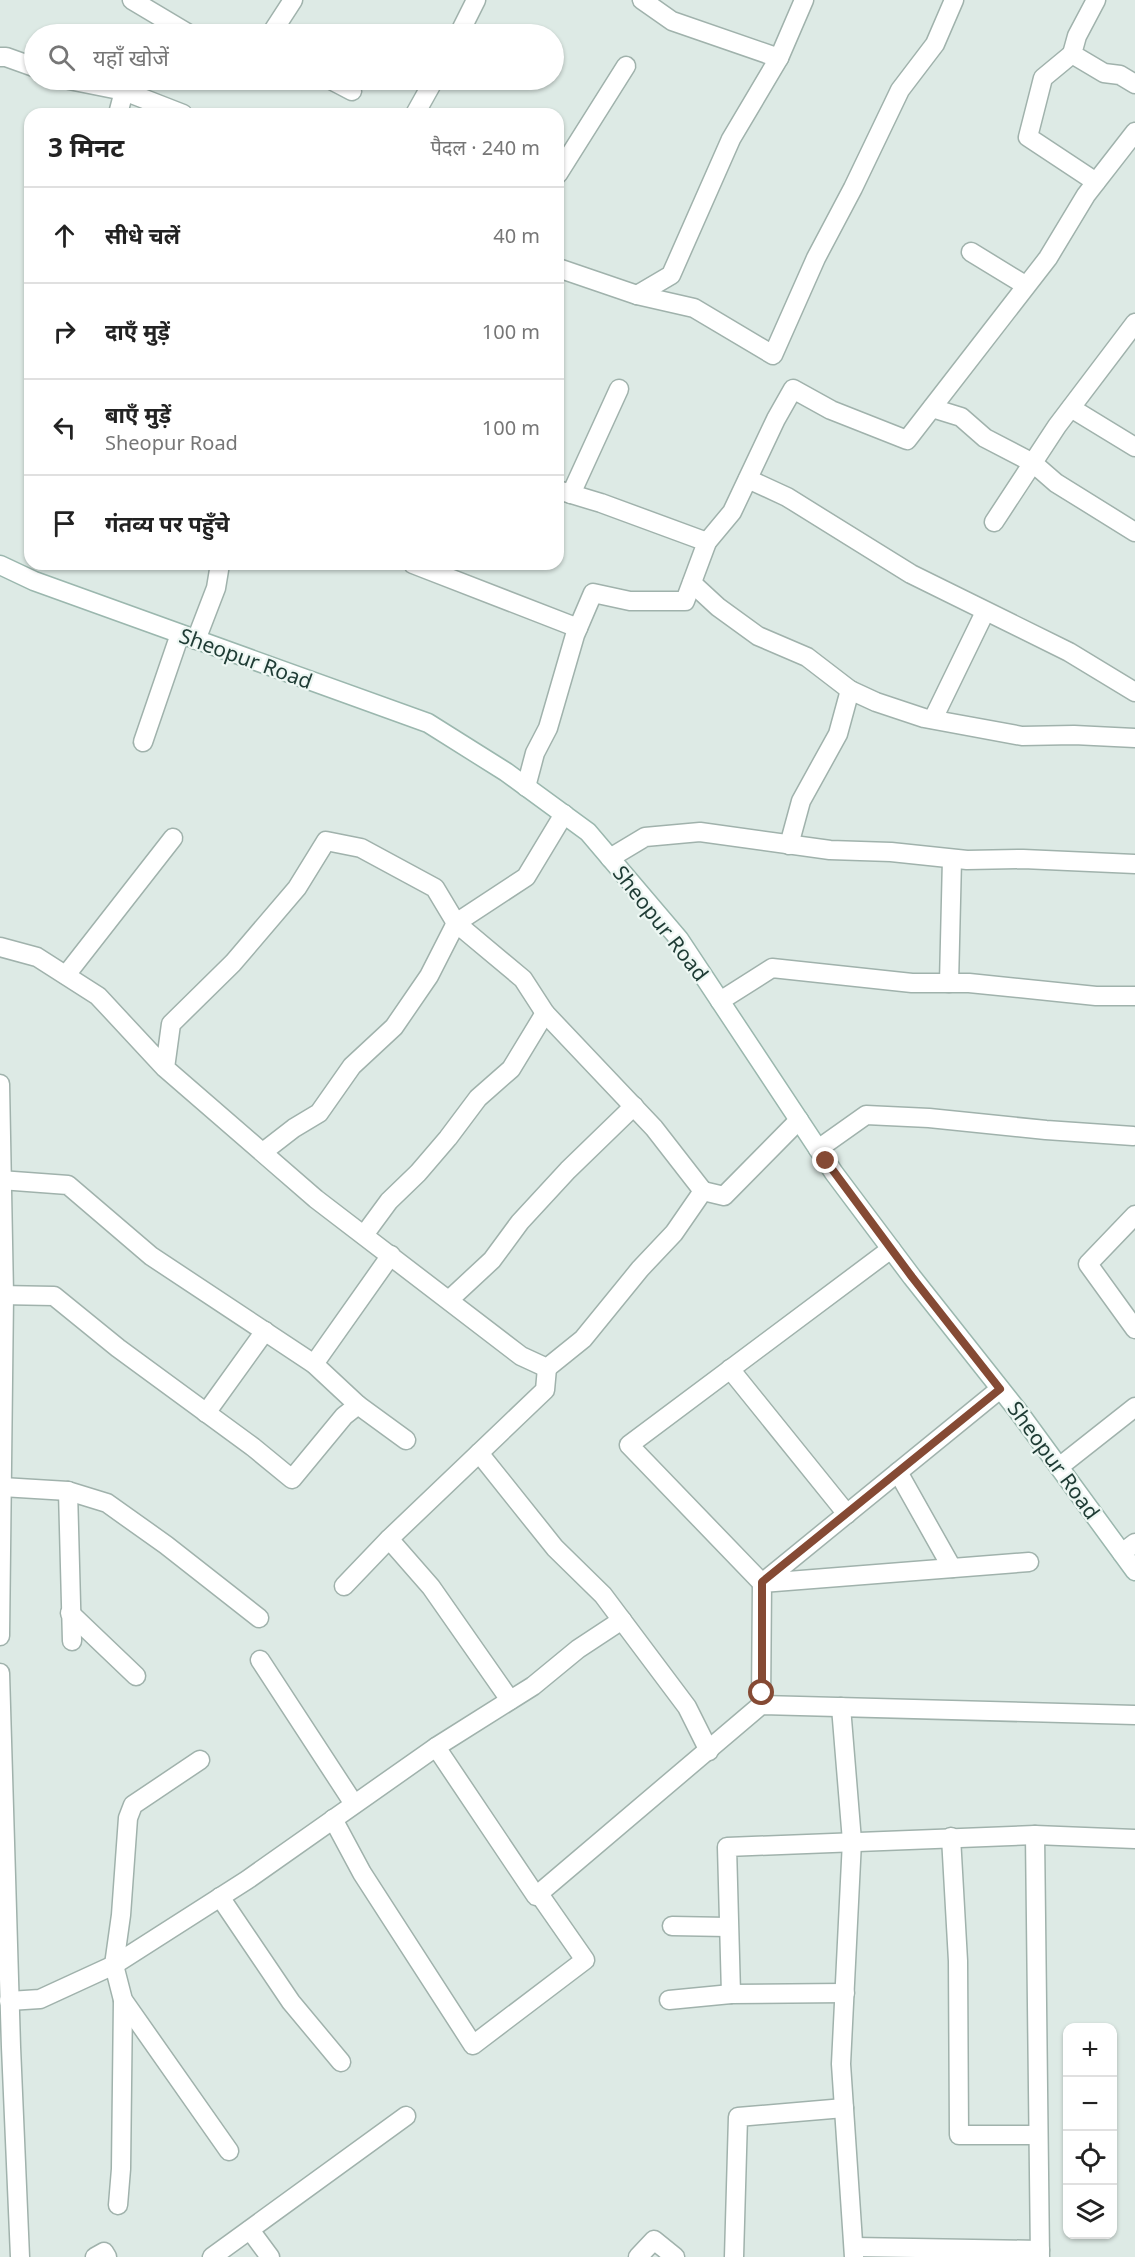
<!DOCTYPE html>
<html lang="hi">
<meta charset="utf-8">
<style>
:root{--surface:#fff;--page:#f6f6f6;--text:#222;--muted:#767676;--line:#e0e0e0}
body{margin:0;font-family:"Noto Sans","Noto Sans Devanagari",sans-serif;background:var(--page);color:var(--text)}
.controls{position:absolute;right:18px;bottom:18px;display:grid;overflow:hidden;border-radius:12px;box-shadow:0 2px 4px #0004}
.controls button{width:54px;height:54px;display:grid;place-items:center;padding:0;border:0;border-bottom:2px solid var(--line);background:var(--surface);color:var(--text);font:30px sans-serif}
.stop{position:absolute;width:18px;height:18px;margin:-14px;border:4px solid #854a34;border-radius:50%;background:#fff}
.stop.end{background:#854a34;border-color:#fff;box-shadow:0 2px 6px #0008}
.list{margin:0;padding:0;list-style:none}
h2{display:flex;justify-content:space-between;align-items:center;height:78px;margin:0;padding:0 24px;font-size:26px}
h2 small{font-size:20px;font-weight:400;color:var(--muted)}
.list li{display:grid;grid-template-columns:39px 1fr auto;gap:18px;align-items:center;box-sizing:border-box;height:96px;padding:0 24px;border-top:2px solid var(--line)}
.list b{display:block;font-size:22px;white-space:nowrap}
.list p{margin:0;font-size:20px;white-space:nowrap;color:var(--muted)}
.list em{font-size:20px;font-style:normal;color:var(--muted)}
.icon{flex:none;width:33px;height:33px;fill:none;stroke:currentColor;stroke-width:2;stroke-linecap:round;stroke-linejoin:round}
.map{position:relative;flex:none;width:1135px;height:2257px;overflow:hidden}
.search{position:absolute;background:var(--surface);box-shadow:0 2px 4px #0004;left:24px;top:24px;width:540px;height:66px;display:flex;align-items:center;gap:15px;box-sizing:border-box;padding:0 21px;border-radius:33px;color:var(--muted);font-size:22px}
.panel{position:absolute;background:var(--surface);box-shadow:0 2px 4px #0004;left:24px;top:108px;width:540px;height:462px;border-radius:18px}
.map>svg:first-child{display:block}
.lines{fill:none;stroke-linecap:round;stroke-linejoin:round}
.street-casing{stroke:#a0b2ac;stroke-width:21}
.secondary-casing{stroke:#9bb7ae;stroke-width:21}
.street{stroke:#fff;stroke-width:18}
.secondary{stroke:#fff;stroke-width:18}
.route{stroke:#854a34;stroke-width:8}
.labels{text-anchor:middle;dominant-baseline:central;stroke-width:4.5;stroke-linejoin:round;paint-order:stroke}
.street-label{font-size:21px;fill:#1e3b34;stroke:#edf7f3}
</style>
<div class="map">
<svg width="1135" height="2257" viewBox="0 0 1135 2257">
<rect width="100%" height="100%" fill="#ddeae5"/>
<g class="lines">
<defs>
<g id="street">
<polyline points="132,0 189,34"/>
<polyline points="642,0 672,21 779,58"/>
<polyline points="1096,0 1077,36 1072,54 1104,73 1120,75 1135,84"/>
<polyline points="271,34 293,0"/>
<polyline points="459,34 476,0"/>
<polyline points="1072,54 1043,78 1028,137 1096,182"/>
<polyline points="0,57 6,57 34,67"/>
<polyline points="69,80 124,91 183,114"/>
<polyline points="331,80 352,91"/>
<polyline points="118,114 124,91"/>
<polyline points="415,114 434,80"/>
<polyline points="558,174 626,66"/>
<polyline points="971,252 1025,285"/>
<polyline points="558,268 637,295 694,308 773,355 816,258 853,188 900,90 935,44 954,0"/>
<polyline points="637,295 671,275 731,139 779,58 804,0"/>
<polyline points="932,408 961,417 985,438 1033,463 1056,483 1135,532"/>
<polyline points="1071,408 1135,447"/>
<polyline points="748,479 787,497 911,574 1069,652 1135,692"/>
<polyline points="571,494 619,389"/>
<polyline points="994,522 1057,426 1135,323"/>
<polyline points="707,542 732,512 776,419 793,389 831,410 907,440 1048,258 1086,195 1135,132"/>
<polyline points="413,564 578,628"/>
<polyline points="692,583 718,607 758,636 807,657 850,690 876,702 924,718 1022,736 1074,735 1135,738"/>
<polyline points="196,640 216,588 220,564"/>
<polyline points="933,719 985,612"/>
<polyline points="143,742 180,634"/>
<polyline points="526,787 535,753 548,728 575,635 593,593 630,601 685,601 707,542 601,503 558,490"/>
<polyline points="789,845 801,801 838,734 850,690"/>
<polyline points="610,858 645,837 700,832 830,850 891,852 967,860 1023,859 1135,864"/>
<polyline points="0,947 37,957 98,996 165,1068 316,1199 521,1356 547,1368 583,1339 640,1269 674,1233 703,1191 654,1128 545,1013 523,979 456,923 435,888 361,848 326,841 297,888 233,963 171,1024 165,1068"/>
<polyline points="66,975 173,838"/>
<polyline points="949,983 952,859"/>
<polyline points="720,1001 772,968 912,983 969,983 1096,996 1135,996"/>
<polyline points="0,1084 4,1295 0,1636"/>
<polyline points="818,1149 866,1115 929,1118 1046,1130 1133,1136"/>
<polyline points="263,1152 294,1128 319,1113 352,1066 394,1027 429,976 456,923 526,877 564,814"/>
<polyline points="0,1180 68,1185 151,1256 314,1364 358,1405"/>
<polyline points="703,1191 724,1196 799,1120"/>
<polyline points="1135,1215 1088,1264 1135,1329"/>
<polyline points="364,1235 389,1201 418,1173 448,1138 478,1098 511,1069 545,1013"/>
<polyline points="891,1249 629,1445 762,1583 1000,1389"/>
<polyline points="0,1295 54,1296 118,1348 253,1447 292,1479 344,1416 358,1405 406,1440"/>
<polyline points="449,1300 492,1260 520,1222 568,1170 634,1106"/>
<polyline points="314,1364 391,1255"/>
<polyline points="730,1369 847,1514"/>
<polyline points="206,1413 265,1331"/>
<polyline points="479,1453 555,1548 603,1595 687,1707 709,1751"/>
<polyline points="1059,1467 1135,1407"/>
<polyline points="898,1472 952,1568"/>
<polyline points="2,1487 68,1491 107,1503 166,1545 259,1618"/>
<polyline points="68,1491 72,1641"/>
<polyline points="389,1539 431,1587 510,1700"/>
<polyline points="1122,1553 1135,1543"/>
<polyline points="344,1586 389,1539 545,1390 547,1368"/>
<polyline points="70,1613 136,1676"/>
<polyline points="260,1660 354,1804"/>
<polyline points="0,1673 11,2047 20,2257"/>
<polyline points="761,1705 762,1583 1029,1562"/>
<polyline points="841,1707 852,1841 841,2064 854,2257"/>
<polyline points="436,1747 533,1686 578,1649 622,1620"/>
<polyline points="200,1760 133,1805 128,1818 121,1915 114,1965 123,2000 229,2151"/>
<polyline points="333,1819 362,1873 473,2045 585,1960 539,1894"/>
<polyline points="1035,1835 1040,2257"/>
<polyline points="951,1837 958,1961 959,2135 1037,2135"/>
<polyline points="220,1897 291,2002 341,2062"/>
<polyline points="672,1926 728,1927"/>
<polyline points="845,1993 731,1994 727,1847 1035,1835 1135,1839"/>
<polyline points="669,2000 731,1994"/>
<polyline points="9,2001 40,1999 114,1965 247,1880 436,1747 536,1896 761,1705 1135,1715"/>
<polyline points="118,2205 121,2169 123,2000"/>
<polyline points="250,2230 270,2257"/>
<polyline points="854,2247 1040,2250"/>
<polyline points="95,2257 104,2252 107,2257"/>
<polyline points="212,2257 406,2116"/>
<polyline points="638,2257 654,2240 675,2257"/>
<polyline points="734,2257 738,2117 844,2108"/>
</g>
<polyline id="secondary" points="0,565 34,581 428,723 506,772 588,832 679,939 834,1173 912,1277 1018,1411 1135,1571"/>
</defs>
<use href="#street" class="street-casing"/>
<use href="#secondary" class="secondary-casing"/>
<use href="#street" class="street"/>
<use href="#secondary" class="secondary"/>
</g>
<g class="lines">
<polyline class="route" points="762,1693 762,1582 1000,1389 912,1277 826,1161"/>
</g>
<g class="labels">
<g class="street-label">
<text transform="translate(246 658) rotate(20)">Sheopur Road</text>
<text transform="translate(661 923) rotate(52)">Sheopur Road</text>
<text transform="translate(1054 1460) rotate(54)">Sheopur Road</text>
</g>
</g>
</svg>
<div class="controls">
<button>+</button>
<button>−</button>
<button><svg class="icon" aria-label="locate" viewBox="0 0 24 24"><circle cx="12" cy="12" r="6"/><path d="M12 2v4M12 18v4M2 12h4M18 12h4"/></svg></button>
<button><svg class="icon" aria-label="layers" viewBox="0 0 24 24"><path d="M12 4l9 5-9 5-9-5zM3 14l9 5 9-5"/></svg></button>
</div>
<div class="stop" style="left:762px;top:1693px"></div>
<div class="stop end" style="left:826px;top:1161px"></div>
<div class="search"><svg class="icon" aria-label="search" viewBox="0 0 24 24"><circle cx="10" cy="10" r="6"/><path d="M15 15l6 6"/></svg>यहाँ खोजें</div>
<section class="panel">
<h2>3 मिनट<small>पैदल · 240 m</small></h2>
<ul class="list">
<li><svg class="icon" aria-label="ahead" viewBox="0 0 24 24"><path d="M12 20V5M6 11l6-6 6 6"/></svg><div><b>सीधे चलें</b></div><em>40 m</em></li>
<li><svg class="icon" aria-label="right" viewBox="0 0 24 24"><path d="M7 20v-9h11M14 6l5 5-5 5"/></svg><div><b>दाएँ मुड़ें</b></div><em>100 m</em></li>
<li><svg class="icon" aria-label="left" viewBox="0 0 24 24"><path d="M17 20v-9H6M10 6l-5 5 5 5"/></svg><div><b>बाएँ मुड़ें</b><p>Sheopur Road</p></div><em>100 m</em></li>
<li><svg class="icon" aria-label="arrive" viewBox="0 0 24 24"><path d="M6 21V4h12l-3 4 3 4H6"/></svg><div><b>गंतव्य पर पहुँचे</b></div></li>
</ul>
</section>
</div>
